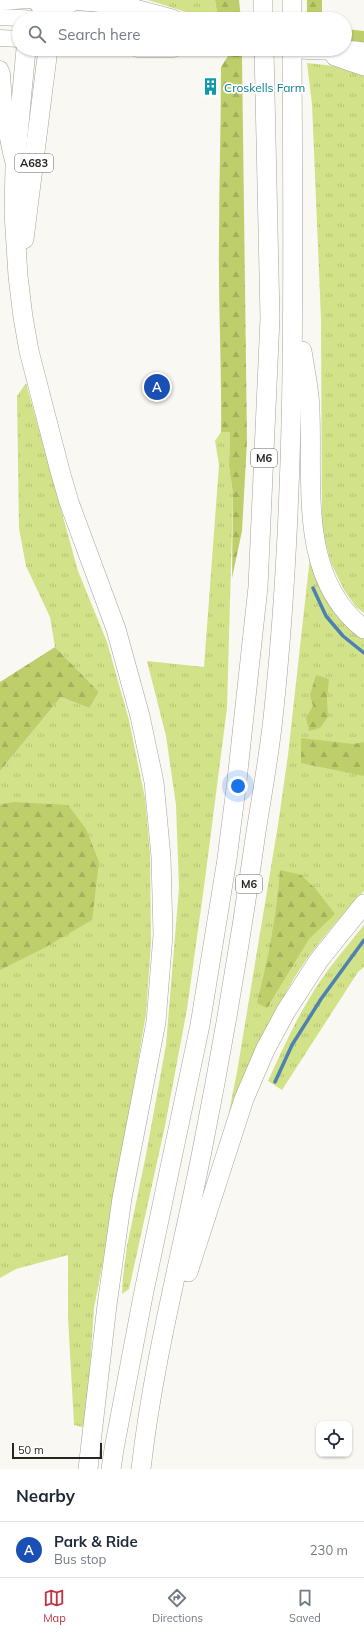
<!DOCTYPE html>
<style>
:root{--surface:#fff;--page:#f6f6f7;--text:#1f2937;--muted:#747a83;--line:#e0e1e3;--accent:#c13141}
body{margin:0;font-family:Mulish,sans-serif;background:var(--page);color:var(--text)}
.controls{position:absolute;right:12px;bottom:12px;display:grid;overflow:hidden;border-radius:8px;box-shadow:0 1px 3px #0004}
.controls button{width:36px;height:36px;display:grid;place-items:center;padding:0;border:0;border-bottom:1px solid var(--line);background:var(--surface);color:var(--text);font:20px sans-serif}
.scale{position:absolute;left:12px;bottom:10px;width:90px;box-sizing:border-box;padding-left:4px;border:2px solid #262523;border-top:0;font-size:11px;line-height:14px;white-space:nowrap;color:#262523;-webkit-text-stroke:3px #fff;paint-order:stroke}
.you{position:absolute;left:238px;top:786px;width:14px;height:14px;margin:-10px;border:3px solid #fff;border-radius:50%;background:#1a73e8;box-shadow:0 0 0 6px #1a73e833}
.badge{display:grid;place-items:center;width:26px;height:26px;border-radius:50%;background:var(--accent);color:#fff;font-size:13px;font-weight:700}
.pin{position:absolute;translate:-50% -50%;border:2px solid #fff;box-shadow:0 1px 4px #0006}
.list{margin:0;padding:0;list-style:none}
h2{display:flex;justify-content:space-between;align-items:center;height:52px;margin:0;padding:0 16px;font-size:17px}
h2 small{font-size:13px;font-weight:400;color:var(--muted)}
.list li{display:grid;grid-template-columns:26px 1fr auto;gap:12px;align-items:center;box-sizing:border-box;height:56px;padding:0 16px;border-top:1px solid var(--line)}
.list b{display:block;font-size:15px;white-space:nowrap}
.list p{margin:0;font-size:13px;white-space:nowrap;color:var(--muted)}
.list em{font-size:13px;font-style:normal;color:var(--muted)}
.icon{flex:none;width:22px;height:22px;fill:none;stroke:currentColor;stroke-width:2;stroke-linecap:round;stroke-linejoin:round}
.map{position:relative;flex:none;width:364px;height:1469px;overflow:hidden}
.search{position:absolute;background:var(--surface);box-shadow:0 1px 3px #0004;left:12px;right:12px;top:12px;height:44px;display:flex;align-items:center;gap:10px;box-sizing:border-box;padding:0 14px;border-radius:22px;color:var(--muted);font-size:15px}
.sheet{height:108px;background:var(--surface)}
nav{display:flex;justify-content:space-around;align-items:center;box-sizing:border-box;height:56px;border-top:1px solid var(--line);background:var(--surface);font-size:11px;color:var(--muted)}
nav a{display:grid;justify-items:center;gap:2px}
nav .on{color:var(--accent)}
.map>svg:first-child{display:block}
.grass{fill:url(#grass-tufts)}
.forest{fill:url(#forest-firs)}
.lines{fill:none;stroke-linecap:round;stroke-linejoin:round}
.stream{stroke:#4d81b1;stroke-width:3.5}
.major-casing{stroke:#a4a29d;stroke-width:17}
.highway-casing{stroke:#a4a29d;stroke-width:20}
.major{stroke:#fff;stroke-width:16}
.highway{stroke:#fff;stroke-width:19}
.labels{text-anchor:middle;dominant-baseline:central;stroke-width:3.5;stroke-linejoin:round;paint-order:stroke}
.shield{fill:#fff;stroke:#676665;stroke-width:1}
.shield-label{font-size:11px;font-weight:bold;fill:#262523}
.culture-label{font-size:12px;fill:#0d838f;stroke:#fff;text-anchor:start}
</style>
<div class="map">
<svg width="364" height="1469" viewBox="0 0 364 1469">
<defs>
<pattern id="grass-tufts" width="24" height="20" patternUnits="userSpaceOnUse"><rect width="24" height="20" fill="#d2e289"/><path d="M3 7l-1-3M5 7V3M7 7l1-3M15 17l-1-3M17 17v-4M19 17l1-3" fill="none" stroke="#b4c276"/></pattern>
<pattern id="forest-firs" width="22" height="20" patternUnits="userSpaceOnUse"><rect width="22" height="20" fill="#bece6b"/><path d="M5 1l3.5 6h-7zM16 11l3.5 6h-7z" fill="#a3b15c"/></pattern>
</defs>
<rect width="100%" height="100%" fill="#faf8f2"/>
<g class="grass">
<polygon points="148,0 215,0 218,19 208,19"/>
<polygon points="307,63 334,66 364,76 364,613 356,607 344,590 331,563 322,529 321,319 312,104"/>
<polygon points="26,383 78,571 107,642 129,720 145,798 150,854 151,942 146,1014 111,1220 94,1308 86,1428 74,1425 68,1317 68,1255 16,1269 0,1278 0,771 61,697 89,708 99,692 55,647 50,617 26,566 19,528 17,396"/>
<polygon points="221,432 230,432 229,466 233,494 227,708 204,887 187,1009 165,1126 129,1289 122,1294 123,1277 127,1246 146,1155 166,1045 179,888 176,805 166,736 147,661 204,667 219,465 215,441"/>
<path d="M310,557L364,638V891C339,919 312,948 293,980C267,1025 247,1074 227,1122L237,1072L278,825L288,755Z"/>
<path d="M364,925V967L358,972L282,1090L268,1081C281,1053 293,1025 309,999C324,972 345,949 364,925Z"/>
</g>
<g class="forest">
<polygon points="215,0 239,0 241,19 218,19"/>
<rect x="307" y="0" width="15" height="19"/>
<polygon points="345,29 364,31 364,44 345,40"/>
<path d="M228,56H242L247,441L242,531L232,578L233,494L229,466L230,432H221C222,368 218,304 219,240C219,182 221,125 221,67Z"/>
<polygon points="55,647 99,692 89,708 61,697 0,771 0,682"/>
<polygon points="316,675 329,679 327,699 328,717 320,728 309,731 306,718 313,706 310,695"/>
<polygon points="301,738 353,744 364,742 364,776 301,763"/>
<polygon points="13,802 68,805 86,829 99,862 92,920 44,948 0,970 0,805"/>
<path d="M280,870L301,875L315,888L335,914L309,939L267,1008L257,1003C268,959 277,915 280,870Z"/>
</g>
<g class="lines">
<g class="stream">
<polyline points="313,588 326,616 343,636 364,653"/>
<polyline points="275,1082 292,1045 321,999 364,940"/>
</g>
<defs>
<g id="major">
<polyline points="55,0 100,4 135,9"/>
<polyline points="0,2 29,0"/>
<polyline points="0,17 38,19"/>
<polyline points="0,38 19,39"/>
<polyline points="137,49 174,49"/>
<path d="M0,69L2,74C4,105 5,134 14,164"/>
</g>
<g id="highway">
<polyline points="36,0 44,9 59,19"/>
<polyline points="123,0 135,9 172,19"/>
<polyline points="263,0 263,19"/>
<polyline points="292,0 292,19"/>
<polyline points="56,19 61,11 73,0"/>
<polyline points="26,49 15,167 14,213 18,276 23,317 29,351 60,471 69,502 116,629 140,716 154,782 161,857 163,935 156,1022 122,1198 107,1305 88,1469"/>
<path d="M302,49C323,51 343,49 364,52"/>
<polyline points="335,56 364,66"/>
<polyline points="24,239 48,49"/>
<path d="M302,351C305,371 310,392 310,412C313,485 298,578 364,629"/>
<polyline points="188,1272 244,1099 265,1050 286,1011 319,960 364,904"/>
<polyline points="111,1469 114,1449 143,1296 200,1025 227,859 237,780 258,587 270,318 264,49"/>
<path d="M141,1469C153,1362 181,1257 202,1151C223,1045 241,939 256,832C262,794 269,756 273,718C297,496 293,272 292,49"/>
</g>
</defs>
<use href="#major" class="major-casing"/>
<use href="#highway" class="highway-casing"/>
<use href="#major" class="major"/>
<use href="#highway" class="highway"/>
</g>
<defs>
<symbol id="building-bare" viewBox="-9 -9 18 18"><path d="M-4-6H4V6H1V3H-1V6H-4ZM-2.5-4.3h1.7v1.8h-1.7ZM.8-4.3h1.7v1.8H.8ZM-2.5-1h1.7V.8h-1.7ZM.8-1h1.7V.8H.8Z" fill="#0f9aa8" stroke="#fff" stroke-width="2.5" paint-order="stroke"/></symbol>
</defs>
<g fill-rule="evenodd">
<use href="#building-bare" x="198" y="74" width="25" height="25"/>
</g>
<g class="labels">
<g class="shield">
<rect x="15" y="154" width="38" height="18" rx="3"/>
<rect x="251" y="449" width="26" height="18" rx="3"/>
<rect x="236" y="875" width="26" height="18" rx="3"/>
</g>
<g class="shield-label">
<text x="34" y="163">A683</text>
<text x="264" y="458">M6</text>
<text x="249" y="884">M6</text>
</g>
<g class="culture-label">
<text x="224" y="87">Croskells Farm</text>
</g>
</g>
</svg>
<div class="controls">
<button><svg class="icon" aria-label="locate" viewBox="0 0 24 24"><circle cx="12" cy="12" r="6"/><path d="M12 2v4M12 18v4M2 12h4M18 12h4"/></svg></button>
</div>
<div class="scale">50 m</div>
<div class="you"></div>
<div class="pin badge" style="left:157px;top:387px;background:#1a4fb4">A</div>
<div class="search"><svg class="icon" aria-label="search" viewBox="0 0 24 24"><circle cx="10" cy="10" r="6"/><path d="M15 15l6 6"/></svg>Search here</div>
</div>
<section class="sheet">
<h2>Nearby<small></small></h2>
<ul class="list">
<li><span class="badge" style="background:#1a4fb4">A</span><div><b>Park &amp; Ride</b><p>Bus stop</p></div><em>230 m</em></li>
</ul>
</section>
<nav>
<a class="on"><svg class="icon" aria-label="map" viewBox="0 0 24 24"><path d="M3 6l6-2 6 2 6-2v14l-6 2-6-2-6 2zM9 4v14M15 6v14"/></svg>Map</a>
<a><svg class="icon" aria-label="directions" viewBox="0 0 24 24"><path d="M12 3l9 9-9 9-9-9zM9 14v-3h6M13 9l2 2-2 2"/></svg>Directions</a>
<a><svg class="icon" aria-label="saved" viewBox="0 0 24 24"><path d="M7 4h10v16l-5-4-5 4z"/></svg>Saved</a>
</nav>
